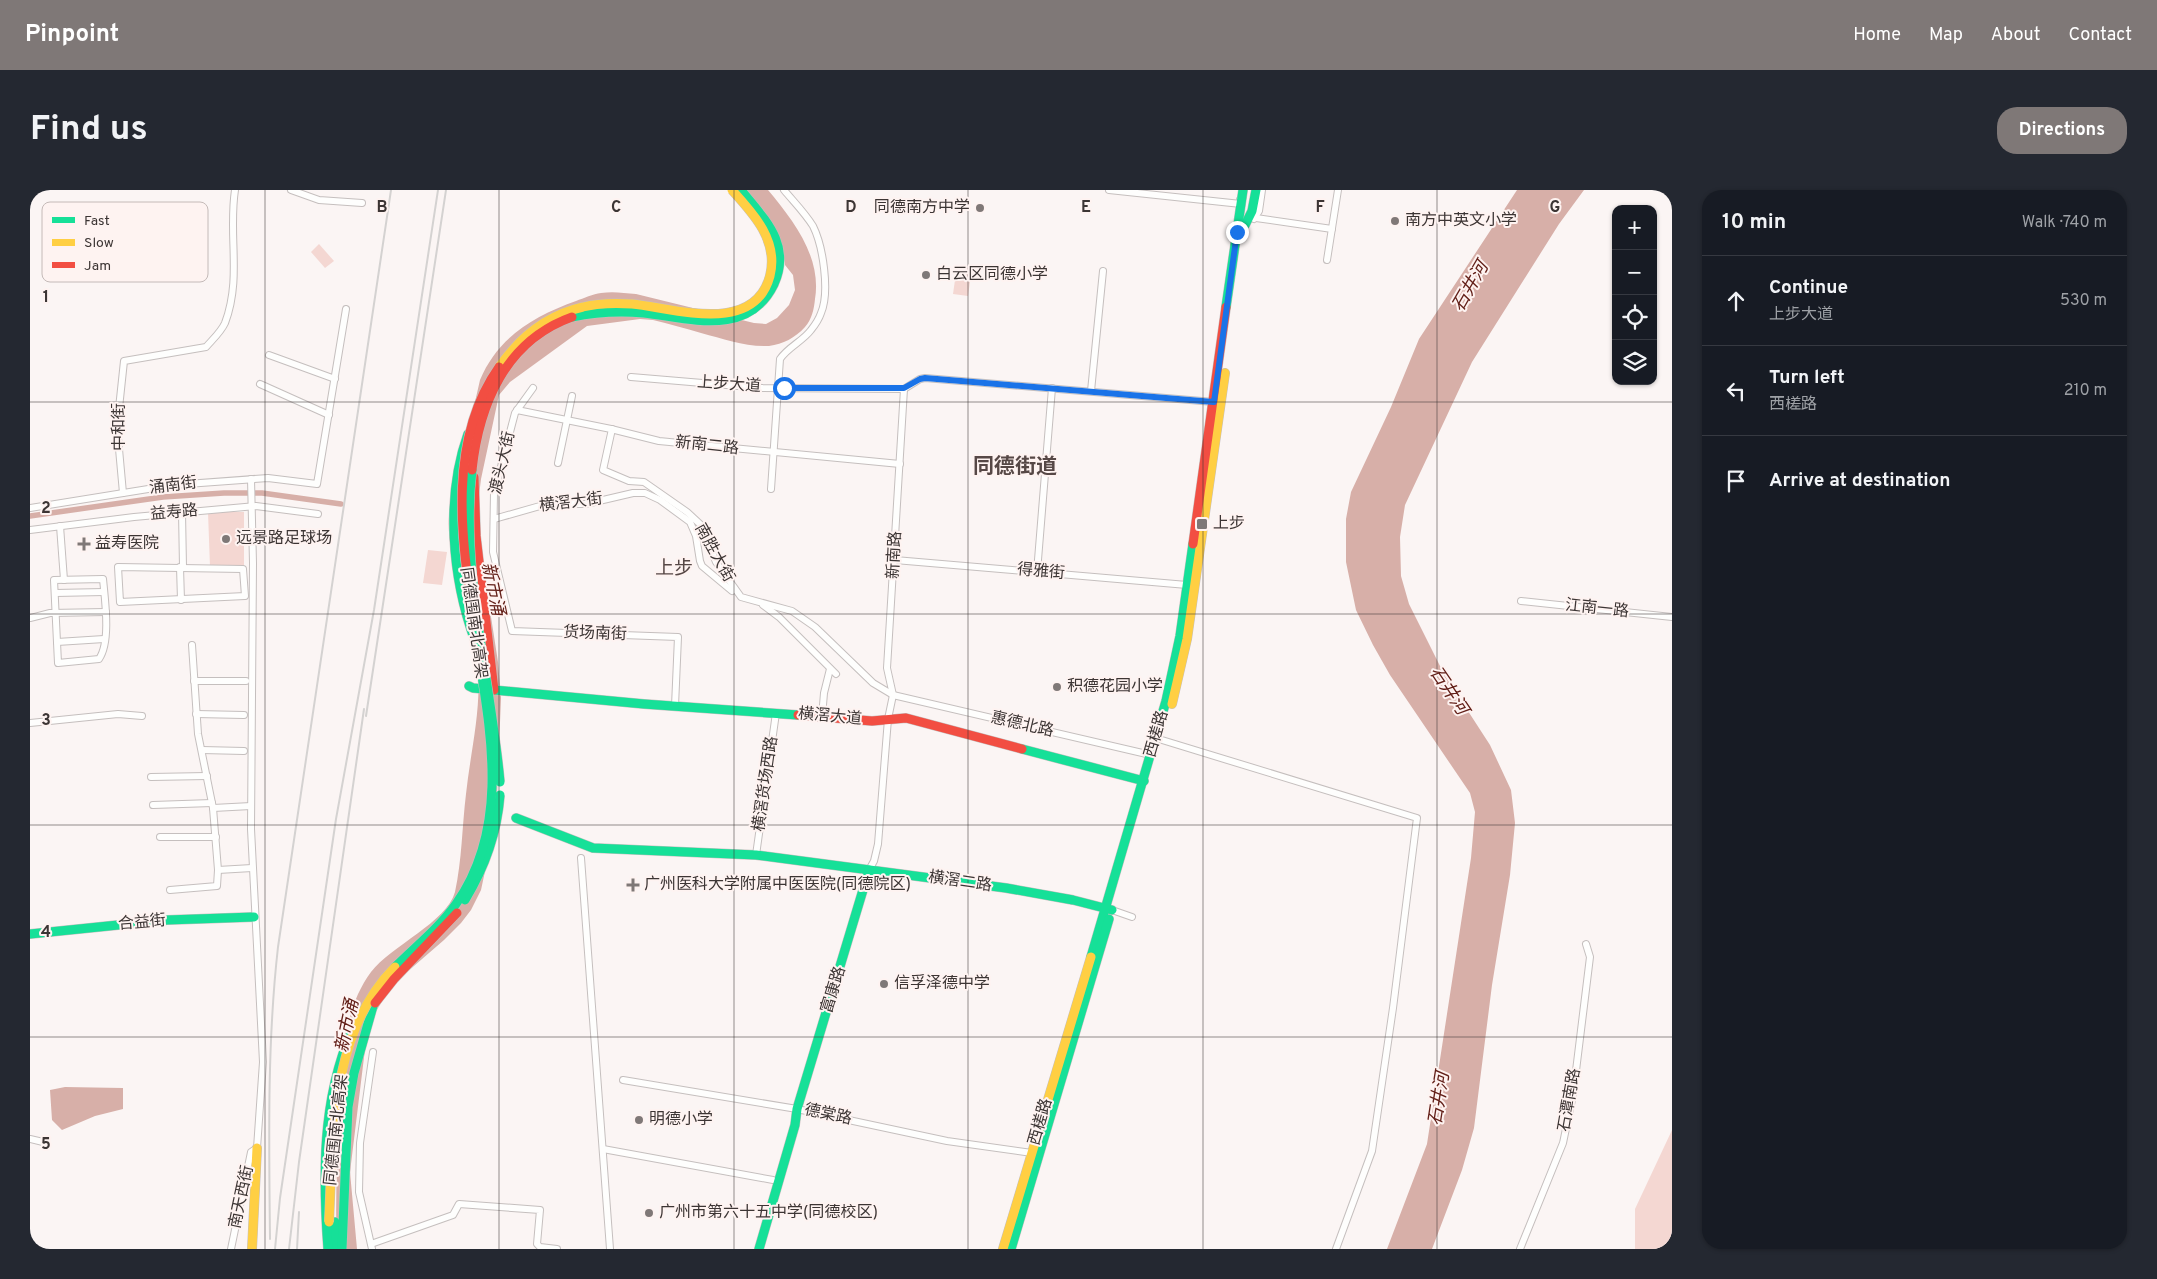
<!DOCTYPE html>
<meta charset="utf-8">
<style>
:root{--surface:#171b24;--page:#242831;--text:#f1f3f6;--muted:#9ea1a6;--line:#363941;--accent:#7f7877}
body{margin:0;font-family:Overpass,"Noto Sans SC",sans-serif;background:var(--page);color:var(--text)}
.controls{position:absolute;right:15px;top:15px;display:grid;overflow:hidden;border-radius:10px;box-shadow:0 1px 4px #0004}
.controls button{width:45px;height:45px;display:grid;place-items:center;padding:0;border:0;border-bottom:1px solid var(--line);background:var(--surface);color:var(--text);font:25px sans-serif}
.stop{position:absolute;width:15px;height:15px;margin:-11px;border:4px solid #1a73e8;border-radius:50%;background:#fff}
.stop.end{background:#1a73e8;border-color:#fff;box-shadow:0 1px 5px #0008}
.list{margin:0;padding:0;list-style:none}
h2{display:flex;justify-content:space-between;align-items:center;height:65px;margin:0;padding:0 20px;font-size:21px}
h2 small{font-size:16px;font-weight:400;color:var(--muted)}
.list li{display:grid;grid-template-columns:32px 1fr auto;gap:15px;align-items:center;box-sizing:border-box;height:90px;padding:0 20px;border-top:1px solid var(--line)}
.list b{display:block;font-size:19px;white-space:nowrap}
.list p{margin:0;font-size:16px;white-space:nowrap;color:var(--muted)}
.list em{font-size:16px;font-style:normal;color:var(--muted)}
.icon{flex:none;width:28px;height:28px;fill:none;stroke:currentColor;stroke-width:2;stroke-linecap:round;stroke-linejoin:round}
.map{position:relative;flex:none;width:1642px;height:1059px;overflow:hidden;border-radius:20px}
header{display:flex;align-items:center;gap:30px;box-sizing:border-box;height:70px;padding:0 25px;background:var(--accent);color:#fff}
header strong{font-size:24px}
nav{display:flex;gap:28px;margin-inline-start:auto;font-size:18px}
.intro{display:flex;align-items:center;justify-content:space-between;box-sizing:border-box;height:120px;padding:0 30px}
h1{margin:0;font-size:35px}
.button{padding:12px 22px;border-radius:20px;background:var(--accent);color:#fff;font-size:18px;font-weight:700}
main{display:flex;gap:30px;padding:0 30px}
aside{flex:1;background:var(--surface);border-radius:20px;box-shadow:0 1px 4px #0004}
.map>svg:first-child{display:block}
.green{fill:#f4d7d2}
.water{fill:#d7afa8}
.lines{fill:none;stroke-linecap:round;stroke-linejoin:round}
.canal{stroke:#d7afa8;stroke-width:5.5}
.street-casing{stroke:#c5bfbe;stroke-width:8}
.fast-casing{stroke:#c5bfbe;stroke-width:10}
.slow-casing{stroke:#c5bfbe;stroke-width:10}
.jam-casing{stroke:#c5bfbe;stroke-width:10}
.street{stroke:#fefefd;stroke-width:6}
.fast{stroke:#16e098;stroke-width:9}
.slow{stroke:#ffcf43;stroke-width:9}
.jam{stroke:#f24e42;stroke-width:9}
.rail{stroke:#d4d2d1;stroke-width:2}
.fast-bridge-casing{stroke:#c5bfbe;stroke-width:10;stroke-linecap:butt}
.slow-bridge-casing{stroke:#c5bfbe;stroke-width:10;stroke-linecap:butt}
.jam-bridge-casing{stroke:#c5bfbe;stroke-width:10;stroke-linecap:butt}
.fast-bridge{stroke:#16e098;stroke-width:9}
.slow-bridge{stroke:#ffcf43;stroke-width:9}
.jam-bridge{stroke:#f24e42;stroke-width:9}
.route{stroke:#1a73e8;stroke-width:6}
.grid{fill:none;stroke:#3c3534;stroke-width:1;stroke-opacity:0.55}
.poi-dot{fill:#7f7877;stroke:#fef3f1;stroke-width:2}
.labels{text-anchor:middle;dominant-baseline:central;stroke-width:4;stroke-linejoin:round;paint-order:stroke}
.poi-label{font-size:16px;fill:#3c3534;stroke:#fef3f1;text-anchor:start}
.street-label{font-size:16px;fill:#3c3534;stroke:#fef3f1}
.water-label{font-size:18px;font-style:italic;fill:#632019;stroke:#fef3f1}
.quarter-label{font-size:19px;fill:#564846;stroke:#fef3f1}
.district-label{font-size:21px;font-weight:bold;fill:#564846;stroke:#fef3f1}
.key{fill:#fef3f1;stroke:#c4bab8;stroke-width:1}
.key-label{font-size:14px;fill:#3c3534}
.grid-label{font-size:16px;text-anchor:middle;font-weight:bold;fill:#3c3534;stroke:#fef3f1;stroke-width:4;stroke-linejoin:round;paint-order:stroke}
</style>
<header>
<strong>Pinpoint</strong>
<nav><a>Home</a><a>Map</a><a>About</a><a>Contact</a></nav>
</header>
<div class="intro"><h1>Find us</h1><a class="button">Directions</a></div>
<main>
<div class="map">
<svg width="1642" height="1059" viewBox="0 0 1642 1059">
<rect width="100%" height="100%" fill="#fbf5f4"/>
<g class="green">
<polygon points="289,54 304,71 295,78 281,62"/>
<polygon points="927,76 942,78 938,106 923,104"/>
<polygon points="178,322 214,322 214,378 180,377"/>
<polygon points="398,360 417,362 412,395 393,393"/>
<polygon points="1642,940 1642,1059 1605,1059 1605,1019"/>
</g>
<g class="water">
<path d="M716,0H738C763,30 792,67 785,109C784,119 782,129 775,137C765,148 753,154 739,156C715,157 694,149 671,143C655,138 639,134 623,130L610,129L557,136L480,192L469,205L451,289L446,330L468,472L471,508L467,606L461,653L451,700L441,720L431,733L414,750L362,795L345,823L336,851L320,982L327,1059H307C305,1015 307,973 309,930C312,880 310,824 341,782C361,756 417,732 425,702C432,670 432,637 436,604C441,557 454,511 446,464C439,422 416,368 419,326L450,190C468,147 504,126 546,111C554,108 563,104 571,103C583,101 594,103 606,104L724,133L736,134L747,128L759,115L765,100L763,85L755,75L753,61Z"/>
<polygon points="1487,0 1554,0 1529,34 1442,172 1375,315 1370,347 1371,386 1379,414 1414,484 1460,555 1481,600 1485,633 1480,685 1462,795 1444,938 1432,980 1402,1059 1357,1059 1397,954 1441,668 1445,622 1440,603 1360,485 1343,455 1326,420 1316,372 1316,329 1321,302 1361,217 1389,149"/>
<polygon points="35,897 93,898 93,919 65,926 32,940 22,930 20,900"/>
</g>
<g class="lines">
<polyline class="canal" points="0,326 133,307 194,303 232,303 311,314"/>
<defs>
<g id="street">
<polyline points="261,0 289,10 332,13"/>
<polyline points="1079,0 1211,14 1210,10"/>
<polyline points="1226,28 1302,39"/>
<polyline points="1224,29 1229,21 1232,0"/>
<polyline points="1297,70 1308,0"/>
<polyline points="239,165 305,189"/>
<polyline points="601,187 732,198 874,199 890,189 895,188 1184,212"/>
<polyline points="230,194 299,225"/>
<polyline points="503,198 485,223 464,303 463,362 482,441 648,447 645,516"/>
<polyline points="1061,201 1073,81"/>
<polyline points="487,220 581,239 629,251 870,274"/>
<polyline points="582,239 573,280 599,291 614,292 657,322 671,335 686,372 711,407 762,421 785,437 843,493 863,505 1121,565"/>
<polyline points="528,273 542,206"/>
<path d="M741,299L750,169C758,157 773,151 781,140C785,135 789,129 791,123C800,102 793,56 783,36C775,23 764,12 754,0"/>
<path d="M93,303L87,237L94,171L176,157C182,150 191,142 195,133C212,88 198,45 205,0"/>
<polyline points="0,318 143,295 238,288 287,294 316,119"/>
<polyline points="152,322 153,377"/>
<polyline points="464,329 517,314 556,314 603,303 615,303 630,310 660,332 666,346 670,371 672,376 702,401"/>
<polyline points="30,336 34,390"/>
<polyline points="0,340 104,327 226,316 288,324"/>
<polyline points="865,370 1157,395"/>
<polygon points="88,377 213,379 215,406 90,412"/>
<polyline points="150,377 151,410"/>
<polyline points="1007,382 1022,198"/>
<path d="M73,389C75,410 81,452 69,469L28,473L24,390Z"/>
<polyline points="25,403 74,402"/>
<polyline points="1491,411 1642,427"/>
<polyline points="733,415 749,427 806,484"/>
<polyline points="0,428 20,423 76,422"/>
<polyline points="27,452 74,449"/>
<polyline points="164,491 216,491"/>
<polyline points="166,524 214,525"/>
<polyline points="792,527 794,503 800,479"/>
<polyline points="0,533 88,524 112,526"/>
<polyline points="1132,550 1387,628 1363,818 1342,961 1306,1059"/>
<polyline points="172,560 214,561"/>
<polyline points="121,587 177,586"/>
<polyline points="123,615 182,613"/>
<polyline points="183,618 221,616"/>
<polyline points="130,647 186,647"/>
<polyline points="726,665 746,523"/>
<polyline points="551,668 580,1059"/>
<polyline points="188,680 222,678"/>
<polyline points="839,680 844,671 848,654 858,529 863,505 857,478 874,199"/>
<polyline points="140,700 187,696 188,680 183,618 168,544 162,455"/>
<polyline points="1082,720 1102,727"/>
<polyline points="593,890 767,919 917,951 1002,963"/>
<polyline points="0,949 13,952"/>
<polyline points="573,959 743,990"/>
<polyline points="341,1054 423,1025 429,1014 510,1020 507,1054 510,1057 527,1059"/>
<polyline points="201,1059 221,962 227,958 233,872 221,639 223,373 221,289"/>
<polyline points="342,1059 329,1002 330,953 343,862"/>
<polyline points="1490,1059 1533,953 1543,905 1560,767 1556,754"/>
</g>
<g id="fast">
<polyline points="1215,35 1222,21 1226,0"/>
<polyline points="1196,117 1213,0"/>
<path d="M438,244C415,308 422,388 445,451"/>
<polyline points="439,496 443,498 614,514 768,525"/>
<polyline points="992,559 1114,591"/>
<polyline points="486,628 563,658 726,665 976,698 1043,710 1082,720"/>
<polyline points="0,744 137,730 224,727"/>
<polyline points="1061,767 1136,511 1150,446 1163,354"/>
<polyline points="305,1032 305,1059"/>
<path d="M298,1059C292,977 292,893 332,820"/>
<polyline points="312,1059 318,917 324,883 343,816"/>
<polyline points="729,1059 765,935 767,919 839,680"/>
<polyline points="981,1059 1079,729"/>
</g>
<g id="slow">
<polyline points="1142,514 1157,449 1195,183"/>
<polyline points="222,1059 227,958"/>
<polyline points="973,1059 1061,767"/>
</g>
<g id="jam">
<polyline points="444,287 446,346 464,500"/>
<polyline points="1163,354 1196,117"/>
<polyline points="768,525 842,531 876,528 992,559"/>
</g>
</defs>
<use href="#street" class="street-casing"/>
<use href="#fast" class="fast-casing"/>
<use href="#slow" class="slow-casing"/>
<use href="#jam" class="jam-casing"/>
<use href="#street" class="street"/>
<use href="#fast" class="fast"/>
<use href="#slow" class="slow"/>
<use href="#jam" class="jam"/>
<g class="rail">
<polyline points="336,526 416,0"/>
<path d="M240,1049C239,952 237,854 248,757L361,0"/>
<polyline points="245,1059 250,1008 306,629 344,420 408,0"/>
<polyline points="259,1059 269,972 334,519"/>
<polyline points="267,1059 269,1022"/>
</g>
<defs>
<g id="fast-bridge">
<path d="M542,127C566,122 589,121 614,123C659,128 718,148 744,94C762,54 734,29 711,0"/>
<path d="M442,280C430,380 461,492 470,592"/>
<path d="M435,710C455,677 467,644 470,605"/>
<path d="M365,777C386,756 409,738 426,714C486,629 456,523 443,427"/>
</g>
<g id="slow-bridge">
<path d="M469,177C490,147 517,125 553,117C569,113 586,113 602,114C644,118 724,146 740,86C749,51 724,24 702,0"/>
<path d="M299,1032C303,947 300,842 365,777"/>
</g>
<g id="jam-bridge">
<path d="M442,280C449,215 475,151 542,127"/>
<path d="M443,427C431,345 418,249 469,177"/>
<polyline points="345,813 364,789 427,723"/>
</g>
</defs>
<use href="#fast-bridge" class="fast-bridge-casing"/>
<use href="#slow-bridge" class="slow-bridge-casing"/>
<use href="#jam-bridge" class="jam-bridge-casing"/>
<use href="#fast-bridge" class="fast-bridge"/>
<use href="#slow-bridge" class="slow-bridge"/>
<use href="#jam-bridge" class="jam-bridge"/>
</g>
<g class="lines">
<polyline class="route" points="754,198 874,198 890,189 895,188 1184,212 1207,42"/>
</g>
<path class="grid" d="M235,0V1059M469,0V1059M704,0V1059M938,0V1059M1173,0V1059M1407,0V1059M0,212H1642M0,424H1642M0,635H1642M0,847H1642"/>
<g class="poi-dot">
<circle cx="950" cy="18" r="5"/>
<circle cx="1365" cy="31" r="5"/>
<circle cx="896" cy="85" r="5"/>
<rect x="1166" y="328" width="12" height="12" rx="2.5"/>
<circle cx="196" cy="349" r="5"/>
<path d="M51.5 346.5h5v5h5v5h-5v5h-5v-5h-5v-5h5z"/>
<circle cx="1027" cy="497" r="5"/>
<path d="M600.5 687.5h5v5h5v5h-5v5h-5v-5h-5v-5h5z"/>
<circle cx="854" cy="794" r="5"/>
<circle cx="609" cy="930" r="5"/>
<circle cx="619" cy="1023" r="5"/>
</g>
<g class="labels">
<g class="poi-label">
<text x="940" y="18" text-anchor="end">同德南方中学</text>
<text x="1375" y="31">南方中英文小学</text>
<text x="906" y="85">白云区同德小学</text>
<text x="1183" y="334">上步</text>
<text x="206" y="349">远景路足球场</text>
<text x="65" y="354">益寿医院</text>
<text x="1037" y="497">积德花园小学</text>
<text x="614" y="695">广州医科大学附属中医医院(同德院区)</text>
<text x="864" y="794">信孚泽德中学</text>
<text x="619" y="930">明德小学</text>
<text x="629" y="1023">广州市第六十五中学(同德校区)</text>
</g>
<g class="street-label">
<text transform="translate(699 195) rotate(4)">上步大道</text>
<text transform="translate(90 237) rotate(-90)">中和街</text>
<text transform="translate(677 256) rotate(6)">新南二路</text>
<text transform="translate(473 273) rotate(-77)">渡头大街</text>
<text transform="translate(143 296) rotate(-7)">涌南街</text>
<text transform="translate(541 313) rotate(-7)">横滘大街</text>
<text transform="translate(144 323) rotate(-5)">益寿路</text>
<text transform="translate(684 363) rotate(61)">南胜大街</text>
<text transform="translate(865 365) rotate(-87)">新南路</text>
<text transform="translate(1011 382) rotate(5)">得雅街</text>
<text transform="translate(1567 419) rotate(6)">江南一路</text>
<text transform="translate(443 433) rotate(82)">同德围南北高架</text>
<text transform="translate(565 444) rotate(2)">货场南街</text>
<text transform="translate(800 527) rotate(5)">横滘大道</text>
<text transform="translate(992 535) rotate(13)">惠德北路</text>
<text transform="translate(1127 544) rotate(-74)">西槎路</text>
<text transform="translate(736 594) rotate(-82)">横滘货场西路</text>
<text transform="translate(930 692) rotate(8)">横滘二路</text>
<text transform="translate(112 733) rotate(-5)">合益街</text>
<text transform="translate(804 800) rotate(-73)">富康路</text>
<text transform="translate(1540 910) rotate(-80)">石潭南路</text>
<text transform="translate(798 925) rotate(12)">德棠路</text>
<text transform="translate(1011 932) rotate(-74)">西槎路</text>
<text transform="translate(307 940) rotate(-84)">同德围南北高架</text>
<text transform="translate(212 1007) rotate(-78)">南天西街</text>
</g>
<g class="water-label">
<text transform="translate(1441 97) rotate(-60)">石井河</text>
<text transform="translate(462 399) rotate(78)">新市涌</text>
<text transform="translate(1418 501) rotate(56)">石井河</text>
<text transform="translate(318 836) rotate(-78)">新市涌</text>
<text transform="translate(1410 909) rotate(-81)">石井河</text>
</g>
<g class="quarter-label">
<text x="644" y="379">上步</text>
</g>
<g class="district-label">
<text x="985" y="277">同德街道</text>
</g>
</g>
<rect x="12" y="12" width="166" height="80" rx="8" class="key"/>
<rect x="22" y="27" width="23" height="6" fill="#16e098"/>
<rect x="22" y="49" width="23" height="7" fill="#ffcf43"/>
<rect x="22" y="72" width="23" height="6" fill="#f24e42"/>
<g class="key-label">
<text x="54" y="35">Fast</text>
<text x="54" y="57">Slow</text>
<text x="54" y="80">Jam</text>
</g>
<g class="grid-label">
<text x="352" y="22">B</text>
<text x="586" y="22">C</text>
<text x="821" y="22">D</text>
<text x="1056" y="22">E</text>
<text x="1290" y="22">F</text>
<text x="1525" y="22">G</text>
<text x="16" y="112">1</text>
<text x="16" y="323">2</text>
<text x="16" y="535">3</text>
<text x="16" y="747">4</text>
<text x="16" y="959">5</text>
</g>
</svg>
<div class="controls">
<button>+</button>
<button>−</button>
<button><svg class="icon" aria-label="locate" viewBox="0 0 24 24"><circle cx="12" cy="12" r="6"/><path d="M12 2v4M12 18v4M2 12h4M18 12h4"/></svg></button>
<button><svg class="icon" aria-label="layers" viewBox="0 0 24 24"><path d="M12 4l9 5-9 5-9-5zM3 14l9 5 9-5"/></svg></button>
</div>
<div class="stop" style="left:754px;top:198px"></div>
<div class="stop end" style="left:1207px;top:42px"></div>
</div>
<aside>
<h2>10 min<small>Walk · 740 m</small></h2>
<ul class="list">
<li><svg class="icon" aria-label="ahead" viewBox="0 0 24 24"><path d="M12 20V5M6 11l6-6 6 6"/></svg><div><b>Continue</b><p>上步大道</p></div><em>530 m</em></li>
<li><svg class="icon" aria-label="left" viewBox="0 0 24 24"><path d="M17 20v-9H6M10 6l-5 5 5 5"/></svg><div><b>Turn left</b><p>西槎路</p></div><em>210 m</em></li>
<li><svg class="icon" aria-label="arrive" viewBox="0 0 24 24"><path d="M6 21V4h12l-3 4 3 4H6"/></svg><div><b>Arrive at destination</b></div></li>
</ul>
</aside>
</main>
